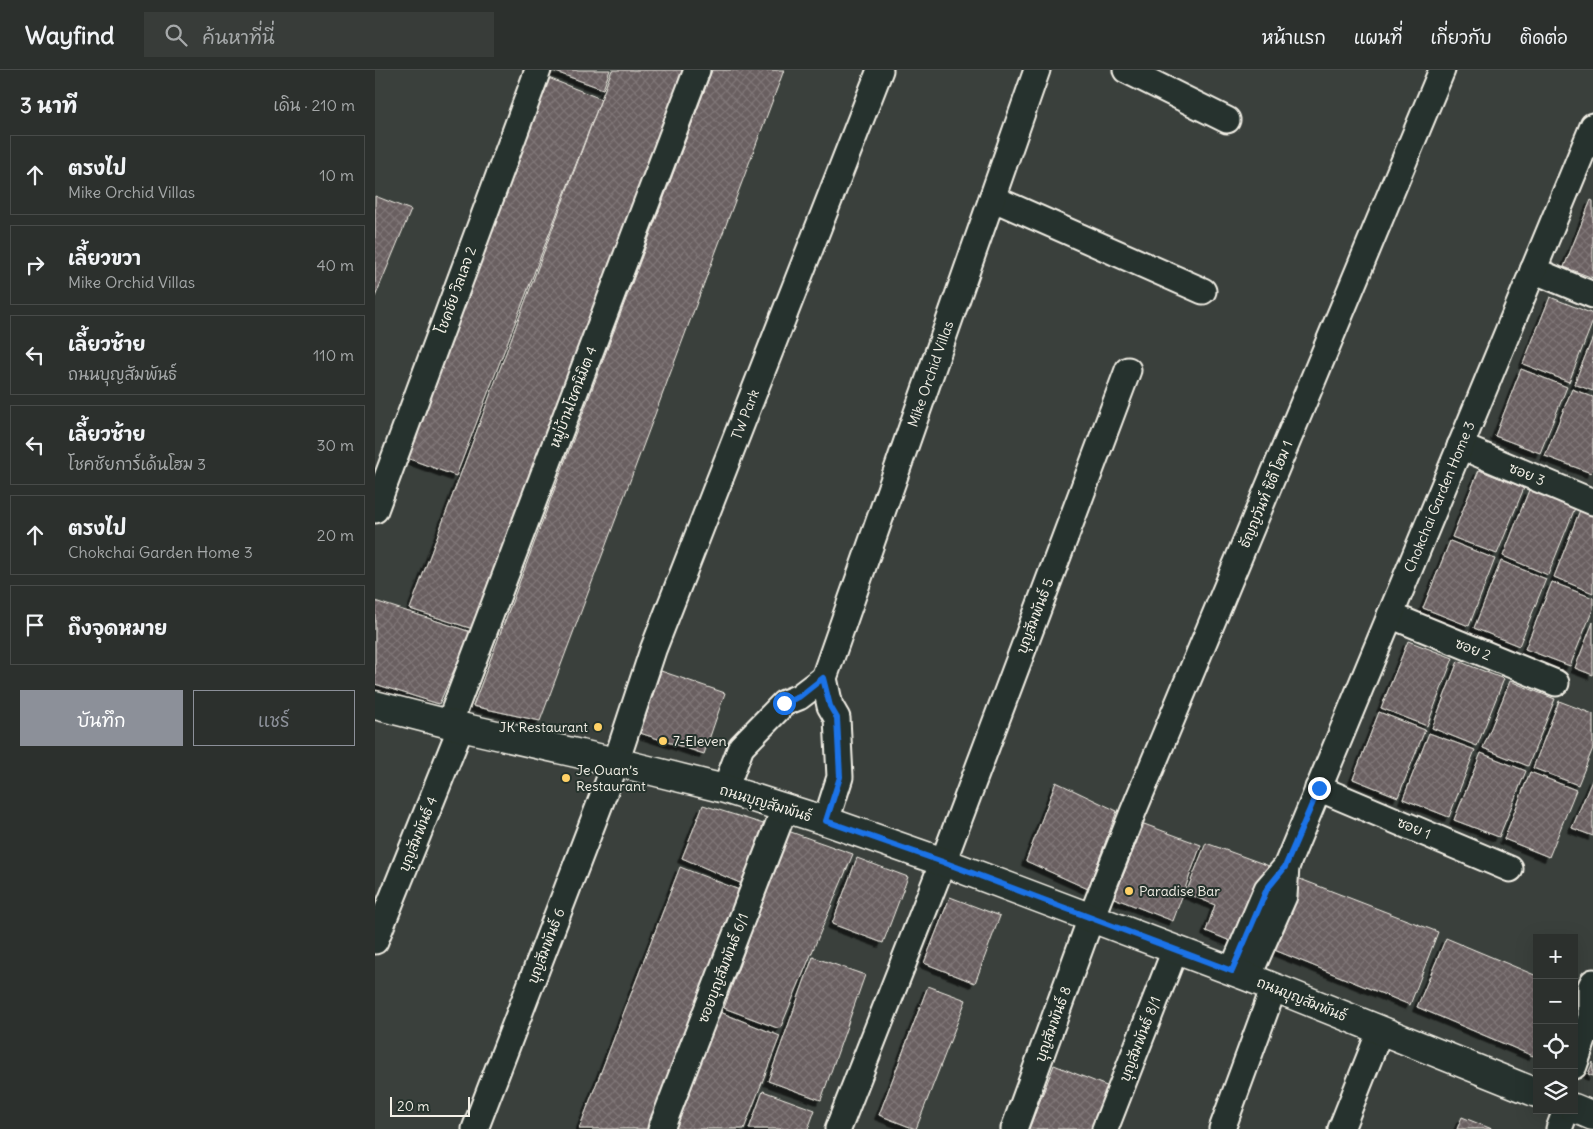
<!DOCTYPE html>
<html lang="th">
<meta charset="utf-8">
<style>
:root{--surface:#2c302d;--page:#383c39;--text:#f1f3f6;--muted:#a6a9aa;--line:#484b49;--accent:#8c9099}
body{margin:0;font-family:Delius,"Playpen Sans Thai",sans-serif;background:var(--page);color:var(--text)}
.controls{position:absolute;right:15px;bottom:15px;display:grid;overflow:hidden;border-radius:0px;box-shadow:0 5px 20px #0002}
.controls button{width:45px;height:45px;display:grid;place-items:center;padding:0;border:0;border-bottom:1px solid var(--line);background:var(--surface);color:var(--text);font:25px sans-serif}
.scale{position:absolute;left:15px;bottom:12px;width:80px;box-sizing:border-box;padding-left:5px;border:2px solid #f4f1e8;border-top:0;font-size:14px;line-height:18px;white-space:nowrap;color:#f4f1e8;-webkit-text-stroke:4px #26332d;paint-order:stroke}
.stop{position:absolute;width:15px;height:15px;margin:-11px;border:4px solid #1a73e8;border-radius:50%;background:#fff}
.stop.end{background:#1a73e8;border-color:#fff;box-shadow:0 1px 5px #0008}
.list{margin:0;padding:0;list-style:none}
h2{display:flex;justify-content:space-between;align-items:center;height:65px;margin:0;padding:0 20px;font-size:21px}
h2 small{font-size:16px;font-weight:400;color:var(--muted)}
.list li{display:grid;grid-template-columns:32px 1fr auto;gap:15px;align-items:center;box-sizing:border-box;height:80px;margin:0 10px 10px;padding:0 10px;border:1px solid var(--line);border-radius:0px}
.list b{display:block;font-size:19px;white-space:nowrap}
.list p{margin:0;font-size:16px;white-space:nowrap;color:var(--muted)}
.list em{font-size:16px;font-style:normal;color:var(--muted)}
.actions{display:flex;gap:10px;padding:15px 20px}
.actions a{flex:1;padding:11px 0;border:1px solid var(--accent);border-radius:0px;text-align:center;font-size:18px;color:var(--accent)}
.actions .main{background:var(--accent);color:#fff}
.icon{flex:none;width:28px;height:28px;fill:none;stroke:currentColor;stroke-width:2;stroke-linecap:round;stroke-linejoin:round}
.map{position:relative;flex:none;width:1218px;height:1059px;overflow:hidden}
header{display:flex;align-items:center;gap:30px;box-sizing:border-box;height:70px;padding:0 25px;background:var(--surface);border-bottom:1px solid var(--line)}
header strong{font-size:24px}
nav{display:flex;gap:28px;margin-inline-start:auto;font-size:18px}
.search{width:350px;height:45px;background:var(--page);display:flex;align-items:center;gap:12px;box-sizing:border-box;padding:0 18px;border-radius:0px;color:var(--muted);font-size:19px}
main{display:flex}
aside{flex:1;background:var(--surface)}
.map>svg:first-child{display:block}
.building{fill:url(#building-cross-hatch);stroke:#f4f1e8;filter:url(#shadow)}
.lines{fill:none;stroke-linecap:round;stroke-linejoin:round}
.minor-casing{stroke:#f4f1e8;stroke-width:29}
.tertiary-casing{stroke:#f4f1e8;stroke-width:31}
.minor{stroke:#26332d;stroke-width:25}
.tertiary{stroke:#26332d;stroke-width:28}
.route{stroke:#1a73e8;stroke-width:6}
.poi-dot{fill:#ffd166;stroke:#26332d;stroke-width:2}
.labels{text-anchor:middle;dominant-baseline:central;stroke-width:4;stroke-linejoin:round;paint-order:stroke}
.street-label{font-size:14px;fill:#f4f1e8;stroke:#26332d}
.poi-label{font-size:14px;fill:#f4f1e8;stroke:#26332d;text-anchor:start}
</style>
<header>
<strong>Wayfind</strong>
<div class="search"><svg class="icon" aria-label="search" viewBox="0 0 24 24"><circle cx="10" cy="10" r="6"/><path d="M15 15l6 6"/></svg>ค้นหาที่นี่</div>
<nav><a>หน้าแรก</a><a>แผนที่</a><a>เกี่ยวกับ</a><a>ติดต่อ</a></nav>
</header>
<main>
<aside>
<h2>3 นาที<small>เดิน · 210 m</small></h2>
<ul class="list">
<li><svg class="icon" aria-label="ahead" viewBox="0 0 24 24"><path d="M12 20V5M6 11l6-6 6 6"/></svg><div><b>ตรงไป</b><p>Mike Orchid Villas</p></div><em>10 m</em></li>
<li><svg class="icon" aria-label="right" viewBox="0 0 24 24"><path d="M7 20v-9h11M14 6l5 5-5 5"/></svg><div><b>เลี้ยวขวา</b><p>Mike Orchid Villas</p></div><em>40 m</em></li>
<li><svg class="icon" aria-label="left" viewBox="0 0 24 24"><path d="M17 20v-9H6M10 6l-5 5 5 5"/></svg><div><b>เลี้ยวซ้าย</b><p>ถนนบุญสัมพันธ์</p></div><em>110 m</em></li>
<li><svg class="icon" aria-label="left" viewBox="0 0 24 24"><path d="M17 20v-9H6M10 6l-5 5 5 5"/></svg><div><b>เลี้ยวซ้าย</b><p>โชคชัยการ์เด้นโฮม 3</p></div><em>30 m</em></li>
<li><svg class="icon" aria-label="ahead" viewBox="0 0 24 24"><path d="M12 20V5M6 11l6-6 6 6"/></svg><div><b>ตรงไป</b><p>Chokchai Garden Home 3</p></div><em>20 m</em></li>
<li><svg class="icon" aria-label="arrive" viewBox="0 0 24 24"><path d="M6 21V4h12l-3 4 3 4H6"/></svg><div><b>ถึงจุดหมาย</b></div></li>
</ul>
<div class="actions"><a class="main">บันทึก</a><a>แชร์</a></div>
</aside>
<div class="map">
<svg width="1218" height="1059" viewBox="0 0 1218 1059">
<defs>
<pattern id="building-cross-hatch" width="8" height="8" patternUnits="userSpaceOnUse" patternTransform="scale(1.25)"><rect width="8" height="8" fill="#695e60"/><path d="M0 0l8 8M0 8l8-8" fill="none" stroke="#7f7677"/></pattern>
<filter id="shadow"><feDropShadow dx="-4.5" dy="4.5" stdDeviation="0" flood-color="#0009"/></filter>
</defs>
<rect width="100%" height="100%" fill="#3a403c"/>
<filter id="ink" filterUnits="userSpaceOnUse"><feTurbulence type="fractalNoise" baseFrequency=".02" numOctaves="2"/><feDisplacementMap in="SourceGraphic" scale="10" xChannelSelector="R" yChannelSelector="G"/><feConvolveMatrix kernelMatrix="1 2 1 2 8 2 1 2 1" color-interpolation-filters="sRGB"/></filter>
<g filter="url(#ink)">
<g class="building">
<polygon points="175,0 235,0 228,19"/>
<polygon points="237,0 308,0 98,559 35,539"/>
<polygon points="337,0 409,0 165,651 98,636"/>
<polygon points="171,7 226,29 81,406 29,387"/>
<polygon points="0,126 36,140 0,227"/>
<polygon points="1216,130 1218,131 1218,208 1189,197"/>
<polygon points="1175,227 1218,244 1218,251 1194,312 1148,294"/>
<polygon points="1218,267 1218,321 1199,314"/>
<polygon points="1146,299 1192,317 1165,383 1120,366"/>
<polygon points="1197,319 1218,327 1218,397 1216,403 1170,386"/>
<polygon points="1104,400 1149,418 1122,484 1077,467"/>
<polygon points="1154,420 1200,438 1173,505 1128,486"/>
<polygon points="1205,440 1218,445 1218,523 1179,507"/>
<polygon points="1075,471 1120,489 1094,556 1048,538"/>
<polygon points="1126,491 1171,509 1144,576 1099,558"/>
<polygon points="1177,512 1218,528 1218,539 1195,596 1150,579"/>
<polygon points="0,531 96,562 64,634 0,614"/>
<polygon points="1218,552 1218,605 1200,598"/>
<polygon points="1033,571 1078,588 1052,656 1006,638"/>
<polygon points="1083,591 1129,609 1102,676 1057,658"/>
<polygon points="286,601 350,623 329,684 265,663"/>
<polygon points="1135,611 1180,629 1153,696 1108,678"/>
<polygon points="1184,631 1218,644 1218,678 1203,715 1158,698"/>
<polygon points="1004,642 1050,660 1023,727 978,709"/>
<polygon points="1054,663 1100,680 1074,747 1028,729"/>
<polygon points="1106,683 1151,701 1124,767 1079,750"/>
<polygon points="1155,702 1201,720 1174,787 1129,769"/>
<polygon points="1218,708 1218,766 1197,758"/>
<polygon points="681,712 742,741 713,819 651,791"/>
<polygon points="328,735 395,756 372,816 307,788"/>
<polygon points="769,754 826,775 798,851 739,828"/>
<polygon points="413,761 478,784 405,959 349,938"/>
<polygon points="831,773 897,797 865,875 831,861 840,835 811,823"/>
<polygon points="482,788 533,807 508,873 457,854"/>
<polygon points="305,797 367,821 274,1059 204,1059"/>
<polygon points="920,807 1063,862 1035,935 892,877"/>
<polygon points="575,827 625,846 600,913 549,893"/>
<polygon points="1071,868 1162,906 1162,978 1158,986 1042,937"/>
<polygon points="438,887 490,905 446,1030 393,1011"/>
<polygon points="553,916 591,930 541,1059 540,1059 504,1045"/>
<polygon points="345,942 405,966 369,1059 300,1059"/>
<polygon points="1218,992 1218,1006 1213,1004"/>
<polygon points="679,995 734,1017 717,1059 654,1059"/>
<polygon points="388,1021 440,1040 433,1059 374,1059"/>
<polygon points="1087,1047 1117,1059 1082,1059"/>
</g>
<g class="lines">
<defs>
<g id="minor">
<polyline points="751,0 852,50"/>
<polyline points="617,128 828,221"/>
<polyline points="1158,200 1218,225"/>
<polyline points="1085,376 1218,432"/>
<polyline points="0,440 163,0"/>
<polyline points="1015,545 1181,613"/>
<polyline points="74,654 322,0"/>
<polyline points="943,718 1135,799"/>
<polyline points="350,719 366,677 409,633 424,627 449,608"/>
<path id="s1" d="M451,751L465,707L462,648L455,636L449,608L662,0"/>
<polyline points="0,871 86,657"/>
<path id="s2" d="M857,901L892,819L911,797L1218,56"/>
<polyline points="873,907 909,826 911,797"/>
<polyline points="1199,996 1216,947 1216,916 1218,912"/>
<path id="s3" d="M100,1059L241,692L278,580L505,0"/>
<polyline points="286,1059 410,737"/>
<polyline points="463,1059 568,792 753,300"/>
<polyline points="639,1059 716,848 758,742 1067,0"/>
<polyline points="730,1059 800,880"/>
<polyline points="847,1059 899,917"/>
<polyline points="966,1059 1005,961"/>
<polyline points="1184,1059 1191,1040"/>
</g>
<g id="tertiary">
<polyline points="0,635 86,657 241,692 350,719 451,751 568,792 873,907 1162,1023"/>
<polyline points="1199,1038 1218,1046"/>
</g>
</defs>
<use href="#minor" class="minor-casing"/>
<use href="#tertiary" class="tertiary-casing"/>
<use href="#minor" class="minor"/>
<use href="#tertiary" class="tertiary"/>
</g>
</g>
<g class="lines" filter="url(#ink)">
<polyline class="route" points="409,633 424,627 448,608 455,636 462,648 465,707 451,751 568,792 857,901 892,819 910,797 944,718"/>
</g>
<g class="poi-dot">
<circle cx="223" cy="657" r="5"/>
<circle cx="288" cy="671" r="5"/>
<circle cx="191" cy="708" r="5"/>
<circle cx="754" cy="821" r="5"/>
</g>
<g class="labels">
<g class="street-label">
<text transform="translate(81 220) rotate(-70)">โชคชัย วิลเลจ 2</text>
<text stroke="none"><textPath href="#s1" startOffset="470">Mike Orchid Villas</textPath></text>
<text transform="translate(198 327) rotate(-69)">หมู่บ้านโชคนิมิต 4</text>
<text stroke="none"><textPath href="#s3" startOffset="764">TW Park</textPath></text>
<text transform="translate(1152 404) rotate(23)">ซอย 3</text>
<text transform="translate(891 424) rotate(-67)">ธัญญวันท์ ซิตี โฮม 1</text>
<text stroke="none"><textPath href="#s2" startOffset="519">Chokchai Garden Home 3</textPath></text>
<text transform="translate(660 546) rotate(-69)">บุญสัมพันธ์ 5</text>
<text transform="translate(1098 579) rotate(22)">ซอย 2</text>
<text transform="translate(391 733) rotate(17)">ถนนบุญสัมพันธ์</text>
<text transform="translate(1039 758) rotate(23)">ซอย 1</text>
<text transform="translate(43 764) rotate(-68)">บุญสัมพันธ์ 4</text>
<text transform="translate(171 876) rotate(-69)">บุญสัมพันธ์ 6</text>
<text transform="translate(348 898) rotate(-69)">ซอยบุญสัมพันธ์ 6/1</text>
<text transform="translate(927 929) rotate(22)">ถนนบุญสัมพันธ์</text>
<text transform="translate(678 954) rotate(-70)">บุญสัมพันธ์ 8</text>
<text transform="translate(765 969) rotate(-69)">บุญสัมพันธ์ 8/1</text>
</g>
<g class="poi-label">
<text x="213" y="657" text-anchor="end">JK Restaurant</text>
<text x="298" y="671">7-Eleven</text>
<text x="201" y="700">Je Ouan’s<tspan x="201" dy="16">Restaurant</tspan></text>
<text x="764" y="821">Paradise Bar</text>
</g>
</g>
</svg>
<div class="controls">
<button>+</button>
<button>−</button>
<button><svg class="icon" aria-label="locate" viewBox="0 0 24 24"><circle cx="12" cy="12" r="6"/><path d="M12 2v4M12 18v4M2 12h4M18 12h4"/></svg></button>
<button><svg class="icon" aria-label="layers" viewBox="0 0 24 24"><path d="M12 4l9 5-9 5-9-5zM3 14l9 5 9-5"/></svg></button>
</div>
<div class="scale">20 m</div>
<div class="stop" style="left:409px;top:633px"></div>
<div class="stop end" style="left:944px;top:718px"></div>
</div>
</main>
